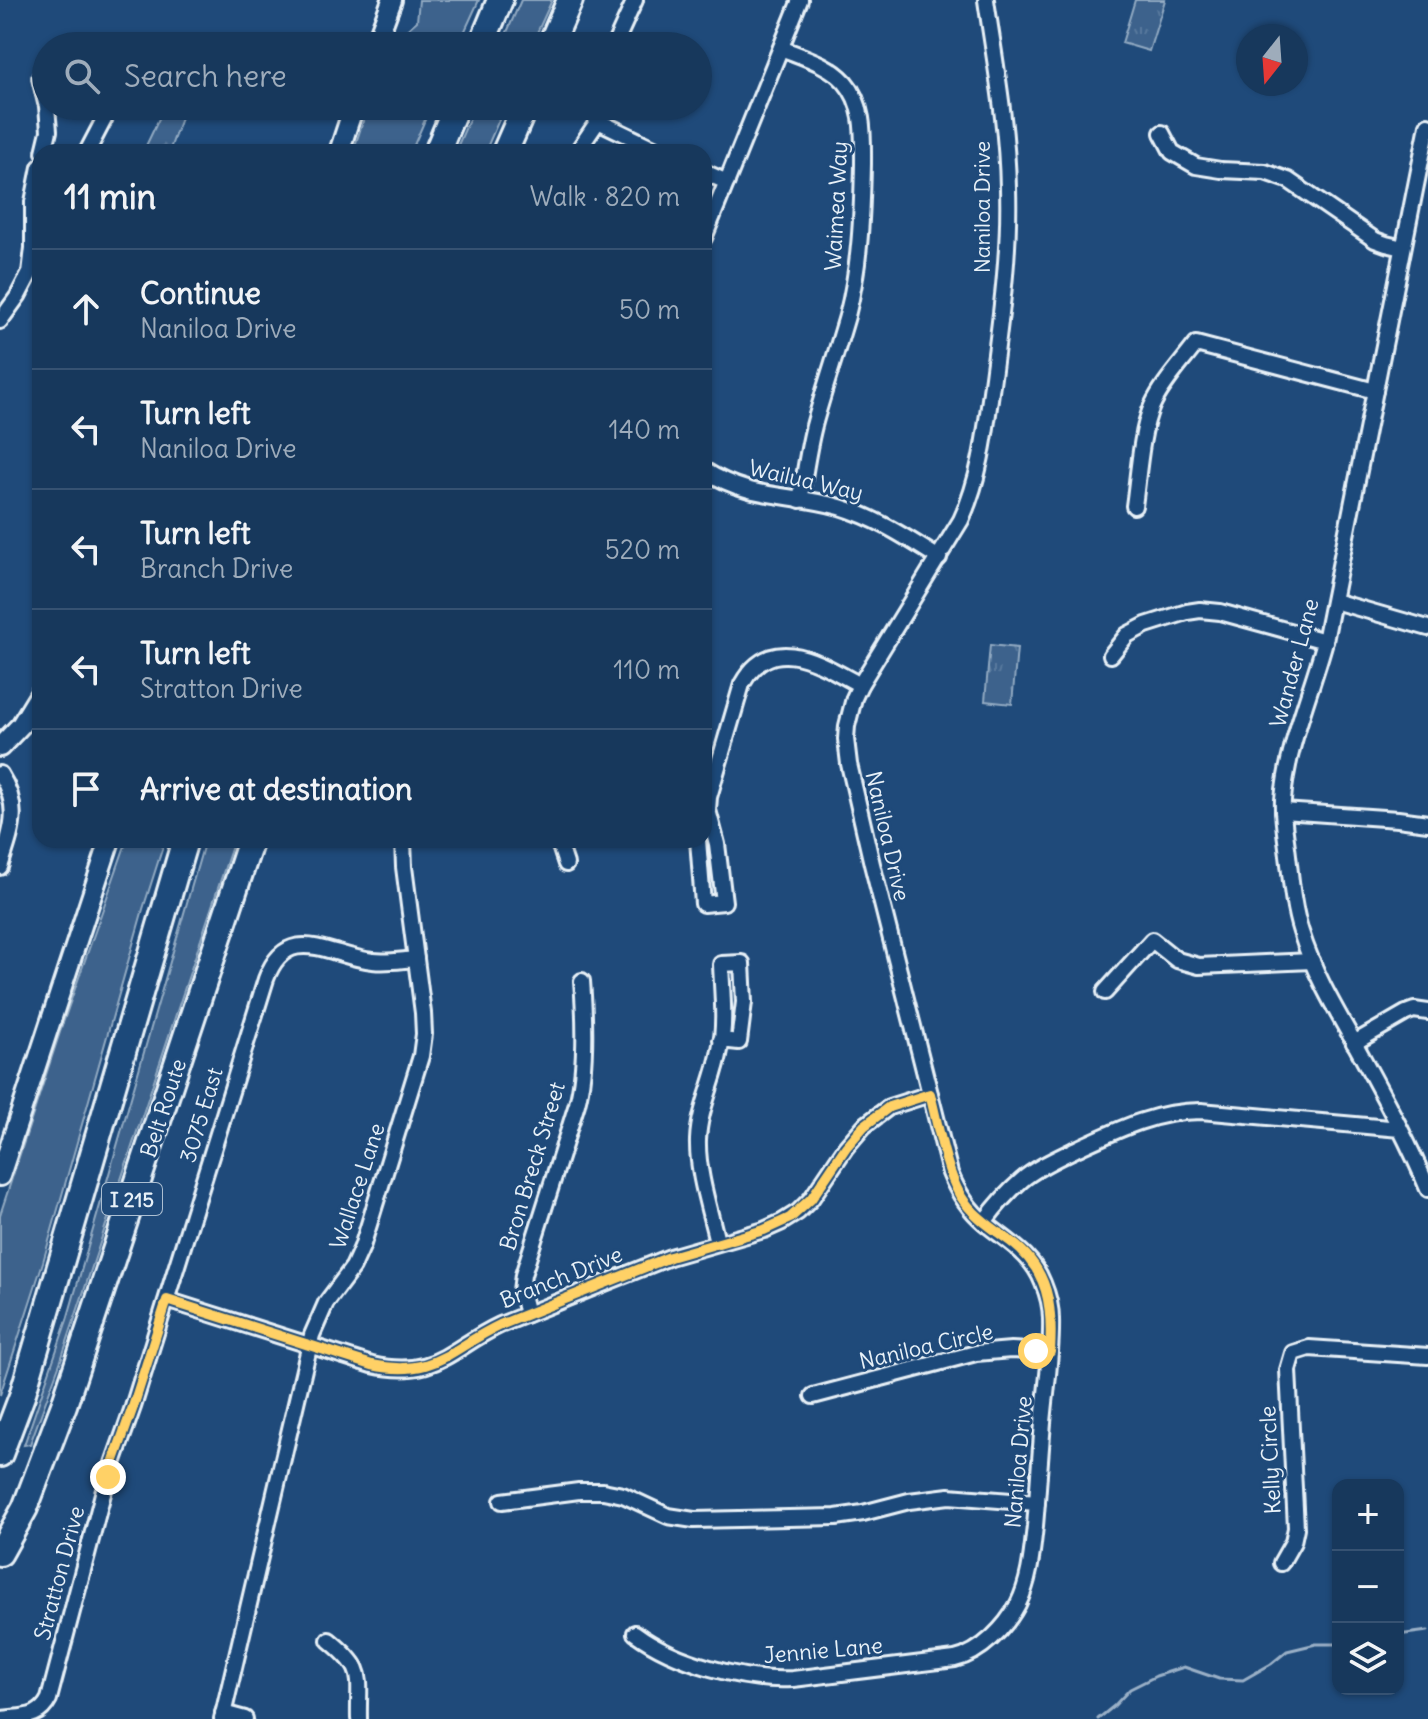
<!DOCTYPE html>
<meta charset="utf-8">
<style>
:root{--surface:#17385c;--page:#244365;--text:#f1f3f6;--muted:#9eacbb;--line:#365272}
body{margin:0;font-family:Delius,sans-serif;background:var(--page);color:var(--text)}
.controls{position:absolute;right:24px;bottom:24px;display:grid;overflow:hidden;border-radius:16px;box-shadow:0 2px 6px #0004}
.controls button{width:72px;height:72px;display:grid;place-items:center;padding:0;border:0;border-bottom:2px solid var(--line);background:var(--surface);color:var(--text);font:40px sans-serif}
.compass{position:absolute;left:1236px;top:24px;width:72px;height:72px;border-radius:50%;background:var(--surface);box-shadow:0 2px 6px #0004;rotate:197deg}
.stop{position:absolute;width:24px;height:24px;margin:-18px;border:6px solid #ffd166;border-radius:50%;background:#fff}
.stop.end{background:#ffd166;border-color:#fff;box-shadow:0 2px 8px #0008}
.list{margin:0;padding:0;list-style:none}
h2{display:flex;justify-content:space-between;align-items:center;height:104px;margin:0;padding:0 32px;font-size:34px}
h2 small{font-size:26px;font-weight:400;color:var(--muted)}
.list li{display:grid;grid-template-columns:52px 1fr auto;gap:24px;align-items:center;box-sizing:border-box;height:120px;padding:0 32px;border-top:2px solid var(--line)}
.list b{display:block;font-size:30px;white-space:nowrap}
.list p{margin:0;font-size:26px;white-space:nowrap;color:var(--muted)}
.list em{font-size:26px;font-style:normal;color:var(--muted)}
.icon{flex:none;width:44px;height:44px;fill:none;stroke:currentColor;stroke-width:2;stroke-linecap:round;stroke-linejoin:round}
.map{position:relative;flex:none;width:1428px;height:1719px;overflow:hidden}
.search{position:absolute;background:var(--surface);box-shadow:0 2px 6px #0004;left:32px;top:32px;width:680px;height:88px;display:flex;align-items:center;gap:20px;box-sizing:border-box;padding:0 28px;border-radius:44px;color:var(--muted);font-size:30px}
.panel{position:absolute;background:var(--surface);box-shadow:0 2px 6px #0004;left:32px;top:144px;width:680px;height:704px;border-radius:24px}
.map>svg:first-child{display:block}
.grass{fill:#3c628c;stroke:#92aac2;stroke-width:2}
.forest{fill:url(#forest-firs);stroke:#92aac2;stroke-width:2}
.park{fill:url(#park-tufts);stroke:#92aac2;stroke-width:2}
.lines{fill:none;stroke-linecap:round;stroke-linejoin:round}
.stream{stroke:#9ab0c7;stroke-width:3}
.street-casing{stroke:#e8f1f8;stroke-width:20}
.secondary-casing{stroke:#e8f1f8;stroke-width:24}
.highway-casing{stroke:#e8f1f8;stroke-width:30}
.street{stroke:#1f4a7a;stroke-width:14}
.secondary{stroke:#1f4a7a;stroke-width:18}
.highway{stroke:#1f4a7a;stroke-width:24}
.route{stroke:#ffd166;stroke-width:10}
.labels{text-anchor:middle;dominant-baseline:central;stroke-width:6;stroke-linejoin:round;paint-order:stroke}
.shield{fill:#1f4a7a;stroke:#acbfd2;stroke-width:2}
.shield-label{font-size:20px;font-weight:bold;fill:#e8f1f8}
.street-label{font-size:22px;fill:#e8f1f8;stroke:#1f4a7a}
</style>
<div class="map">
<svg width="1428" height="1719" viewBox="0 0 1428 1719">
<defs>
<pattern id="forest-firs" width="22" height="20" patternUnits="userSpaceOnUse" patternTransform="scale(2)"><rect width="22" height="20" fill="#3c628c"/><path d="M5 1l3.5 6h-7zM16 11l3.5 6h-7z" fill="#58799d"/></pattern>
<pattern id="park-tufts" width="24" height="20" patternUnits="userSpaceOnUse" patternTransform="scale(2)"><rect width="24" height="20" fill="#3c628c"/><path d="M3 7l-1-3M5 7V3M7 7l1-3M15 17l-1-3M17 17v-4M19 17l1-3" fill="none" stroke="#58799d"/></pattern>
</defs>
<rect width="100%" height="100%" fill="#1f4a7a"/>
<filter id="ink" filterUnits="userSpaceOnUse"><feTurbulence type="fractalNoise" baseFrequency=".0125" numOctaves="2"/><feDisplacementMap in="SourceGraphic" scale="16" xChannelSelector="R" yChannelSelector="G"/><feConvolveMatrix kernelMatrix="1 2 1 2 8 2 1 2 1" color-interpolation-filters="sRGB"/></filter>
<g filter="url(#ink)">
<g class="grass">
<polygon points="419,0 479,0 458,46 388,46 417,21"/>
<polygon points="521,0 552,0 531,46 501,46"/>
<polygon points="368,106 431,106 411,152 353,152"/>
<polygon points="475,106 505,106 485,152 455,152"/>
<polygon points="127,840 165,840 143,909 43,1262 0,1395 0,1215 63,1023"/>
<polygon points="205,840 234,840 61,1360 30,1444 24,1445 67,1320"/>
</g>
<polygon class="forest" points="165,106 178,106 182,115 169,152 143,152"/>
<g class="park">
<polygon points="1135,0 1165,0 1149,51 1122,43"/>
<polygon points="990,645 1017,648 1012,704 985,701"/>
</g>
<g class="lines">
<g class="stream">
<polyline points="1398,1635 1428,1631"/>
<polyline points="1098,1719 1114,1706 1130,1689 1156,1676 1184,1667 1219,1679 1243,1680 1271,1664 1287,1651 1316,1644 1338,1644"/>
</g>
<defs>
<g id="street">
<polyline points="614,46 635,0"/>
<path d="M781,48C803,57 829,64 845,82C865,105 863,136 863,164C862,215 860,266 847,316C837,351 825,386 815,422C808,447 805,474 800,500"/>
<polyline points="40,78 46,103"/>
<polyline points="598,121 662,152"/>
<path d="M1428,125L1325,641C1311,693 1287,746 1283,800C1282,818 1286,837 1288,855C1291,881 1293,907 1301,932C1313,971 1334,1007 1354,1042C1380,1090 1407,1138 1428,1189"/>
<polyline points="1162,133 1172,152 1196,166 1221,170 1265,172 1288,180 1375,240 1386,244 1403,248"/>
<polyline points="44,152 49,131 47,106"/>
<polyline points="87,152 111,106"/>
<polyline points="577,152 598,121"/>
<polyline points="704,172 727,182"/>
<polyline points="704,238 800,0"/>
<polyline points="0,321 18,296 30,273 33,248 33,202 40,167"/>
<path d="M704,470C751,500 790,493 840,507C877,518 907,538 939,558"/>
<path d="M1134,506C1138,479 1141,430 1152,406C1162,384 1181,364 1196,344L1375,391"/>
<polyline points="1334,601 1428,628"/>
<polyline points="1111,655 1127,635 1146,625 1187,612 1200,610 1220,612 1325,641"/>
<path d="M0,774C22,808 11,832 0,867"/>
<polyline points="1283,811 1398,819 1428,823"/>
<polyline points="558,840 566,864"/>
<path d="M698,840L703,904L724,902L717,844L708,810L709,797L742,684C772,630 821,664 860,685"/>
<polyline points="1105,992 1152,940 1177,960 1199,966 1312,961"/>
<polyline points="1354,1043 1406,1013 1414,1010 1428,1012"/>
<path d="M984,1222C995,1207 1008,1192 1022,1180C1037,1167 1058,1158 1076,1149C1117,1130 1155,1111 1201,1111L1400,1129"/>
<path d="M717,1242C710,1211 697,1172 698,1140C699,1109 715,1080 720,1050C726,1023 722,992 721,964L742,963L744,1002L739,1042L721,1040"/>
<path d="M167,1300L372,1365C436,1379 449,1349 500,1325L670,1257L764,1230L782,1222L798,1212L811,1199L846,1147L864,1126L889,1107L930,1094"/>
<path d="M527,1314L521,1291L523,1275L577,1104C587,1067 585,1019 582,981"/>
<polyline points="813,1396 976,1353 1011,1350 1050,1352"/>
<polyline points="502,1501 579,1491 603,1491 623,1495 668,1516 694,1520 836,1517 863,1513 909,1501 949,1496 1037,1503"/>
<polyline points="1281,1563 1293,1542 1296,1528 1288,1370 1293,1353 1309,1348 1428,1356"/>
<path d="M635,1633C674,1662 744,1682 793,1679L955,1659C981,1653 1006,1627 1018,1604C1030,1580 1032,1553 1035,1526C1038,1492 1040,1457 1043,1423C1046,1388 1052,1353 1051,1319C1051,1307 1048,1295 1043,1283C1032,1254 1008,1242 985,1223C968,1209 958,1193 950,1173L872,864L849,764L846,739L847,726L854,698L860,685L961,520C982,474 986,427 993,377C1001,315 1010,252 1008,188C1007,125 995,62 986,0"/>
<path d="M329,1640C367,1671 358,1675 359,1719"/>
<polyline points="223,1713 245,1719"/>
<path d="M2,1719C23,1716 39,1719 49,1699L105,1486L133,1407L266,979C288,920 330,957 373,961C387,963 402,960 416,959"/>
<polyline points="222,1719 312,1335 326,1303 353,1267 362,1247 421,1056 424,1034 423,1013 404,867 403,840"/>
</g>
<g id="secondary">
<polyline points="375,46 392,0"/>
<polyline points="339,152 354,106"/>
<polyline points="0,747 21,725 40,694"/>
<polyline points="0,1176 110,840"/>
</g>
<g id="highway">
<polyline points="481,46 500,0"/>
<polyline points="550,46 570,0"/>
<polyline points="437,152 456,106"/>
<polyline points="505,152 525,106"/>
<polyline points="0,1454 22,1396 185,840"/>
<polyline points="0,1553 25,1508 64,1405 251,840"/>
</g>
</defs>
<use href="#street" class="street-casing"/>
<use href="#secondary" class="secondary-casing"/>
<use href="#highway" class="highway-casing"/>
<use href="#street" class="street"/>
<use href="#secondary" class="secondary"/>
<use href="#highway" class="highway"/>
</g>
</g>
<g class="lines" filter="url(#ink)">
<path class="route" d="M108,1477L133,1407L167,1300L372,1365C436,1378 449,1349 500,1325L670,1257L764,1230L790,1218L811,1199L846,1147L864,1126L889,1107L930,1094C938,1125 945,1168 960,1195C972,1215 992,1228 1010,1241C1049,1269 1053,1307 1050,1352L1036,1351"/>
</g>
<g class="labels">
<rect class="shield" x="102" y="1183" width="60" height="32" rx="6"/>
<g class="shield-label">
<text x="132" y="1199">I 215</text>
</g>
<g class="street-label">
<text transform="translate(836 206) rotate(-87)">Waimea Way</text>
<text transform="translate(982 207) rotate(-90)">Naniloa Drive</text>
<text transform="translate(806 480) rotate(13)">Wailua Way</text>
<text transform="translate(1294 663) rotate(-75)">Wander Lane</text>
<text transform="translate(888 836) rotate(77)">Naniloa Drive</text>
<text transform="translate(163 1108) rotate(-72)">Belt Route</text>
<text transform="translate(201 1115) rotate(-73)">3075 East</text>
<text transform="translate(532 1166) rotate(-73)">Bron Breck Street</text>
<text transform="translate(357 1186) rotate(-72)">Wallace Lane</text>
<text transform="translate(561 1277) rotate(-22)">Branch Drive</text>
<text transform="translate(926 1346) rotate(-13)">Naniloa Circle</text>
<text transform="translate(1270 1460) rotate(-93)">Kelly Circle</text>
<text transform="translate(1018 1462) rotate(-85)">Naniloa Drive</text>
<text transform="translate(59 1573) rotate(-75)">Stratton Drive</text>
<text transform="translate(823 1650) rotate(-5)">Jennie Lane</text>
</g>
</g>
</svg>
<div class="controls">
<button>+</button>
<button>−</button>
<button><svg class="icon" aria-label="layers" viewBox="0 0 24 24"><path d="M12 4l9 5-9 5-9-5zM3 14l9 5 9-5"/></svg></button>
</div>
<svg class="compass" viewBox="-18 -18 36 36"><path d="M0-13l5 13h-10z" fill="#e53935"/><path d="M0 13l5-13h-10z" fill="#9eacbb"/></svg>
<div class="stop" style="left:1036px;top:1351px"></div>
<div class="stop end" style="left:108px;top:1477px"></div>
<div class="search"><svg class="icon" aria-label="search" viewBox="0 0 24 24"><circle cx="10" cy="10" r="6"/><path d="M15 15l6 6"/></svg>Search here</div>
<section class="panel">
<h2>11 min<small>Walk · 820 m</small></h2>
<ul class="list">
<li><svg class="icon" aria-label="ahead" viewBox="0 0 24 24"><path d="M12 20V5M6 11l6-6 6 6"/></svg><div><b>Continue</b><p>Naniloa Drive</p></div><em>50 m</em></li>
<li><svg class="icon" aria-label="left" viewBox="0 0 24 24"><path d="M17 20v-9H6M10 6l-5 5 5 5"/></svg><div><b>Turn left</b><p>Naniloa Drive</p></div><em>140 m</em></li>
<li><svg class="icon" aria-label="left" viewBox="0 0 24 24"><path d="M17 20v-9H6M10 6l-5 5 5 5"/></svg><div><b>Turn left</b><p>Branch Drive</p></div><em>520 m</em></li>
<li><svg class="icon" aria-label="left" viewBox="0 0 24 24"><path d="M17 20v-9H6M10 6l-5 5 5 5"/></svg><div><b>Turn left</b><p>Stratton Drive</p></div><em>110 m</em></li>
<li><svg class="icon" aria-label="arrive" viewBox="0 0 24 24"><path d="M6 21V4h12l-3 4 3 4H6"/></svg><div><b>Arrive at destination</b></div></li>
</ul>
</section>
</div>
